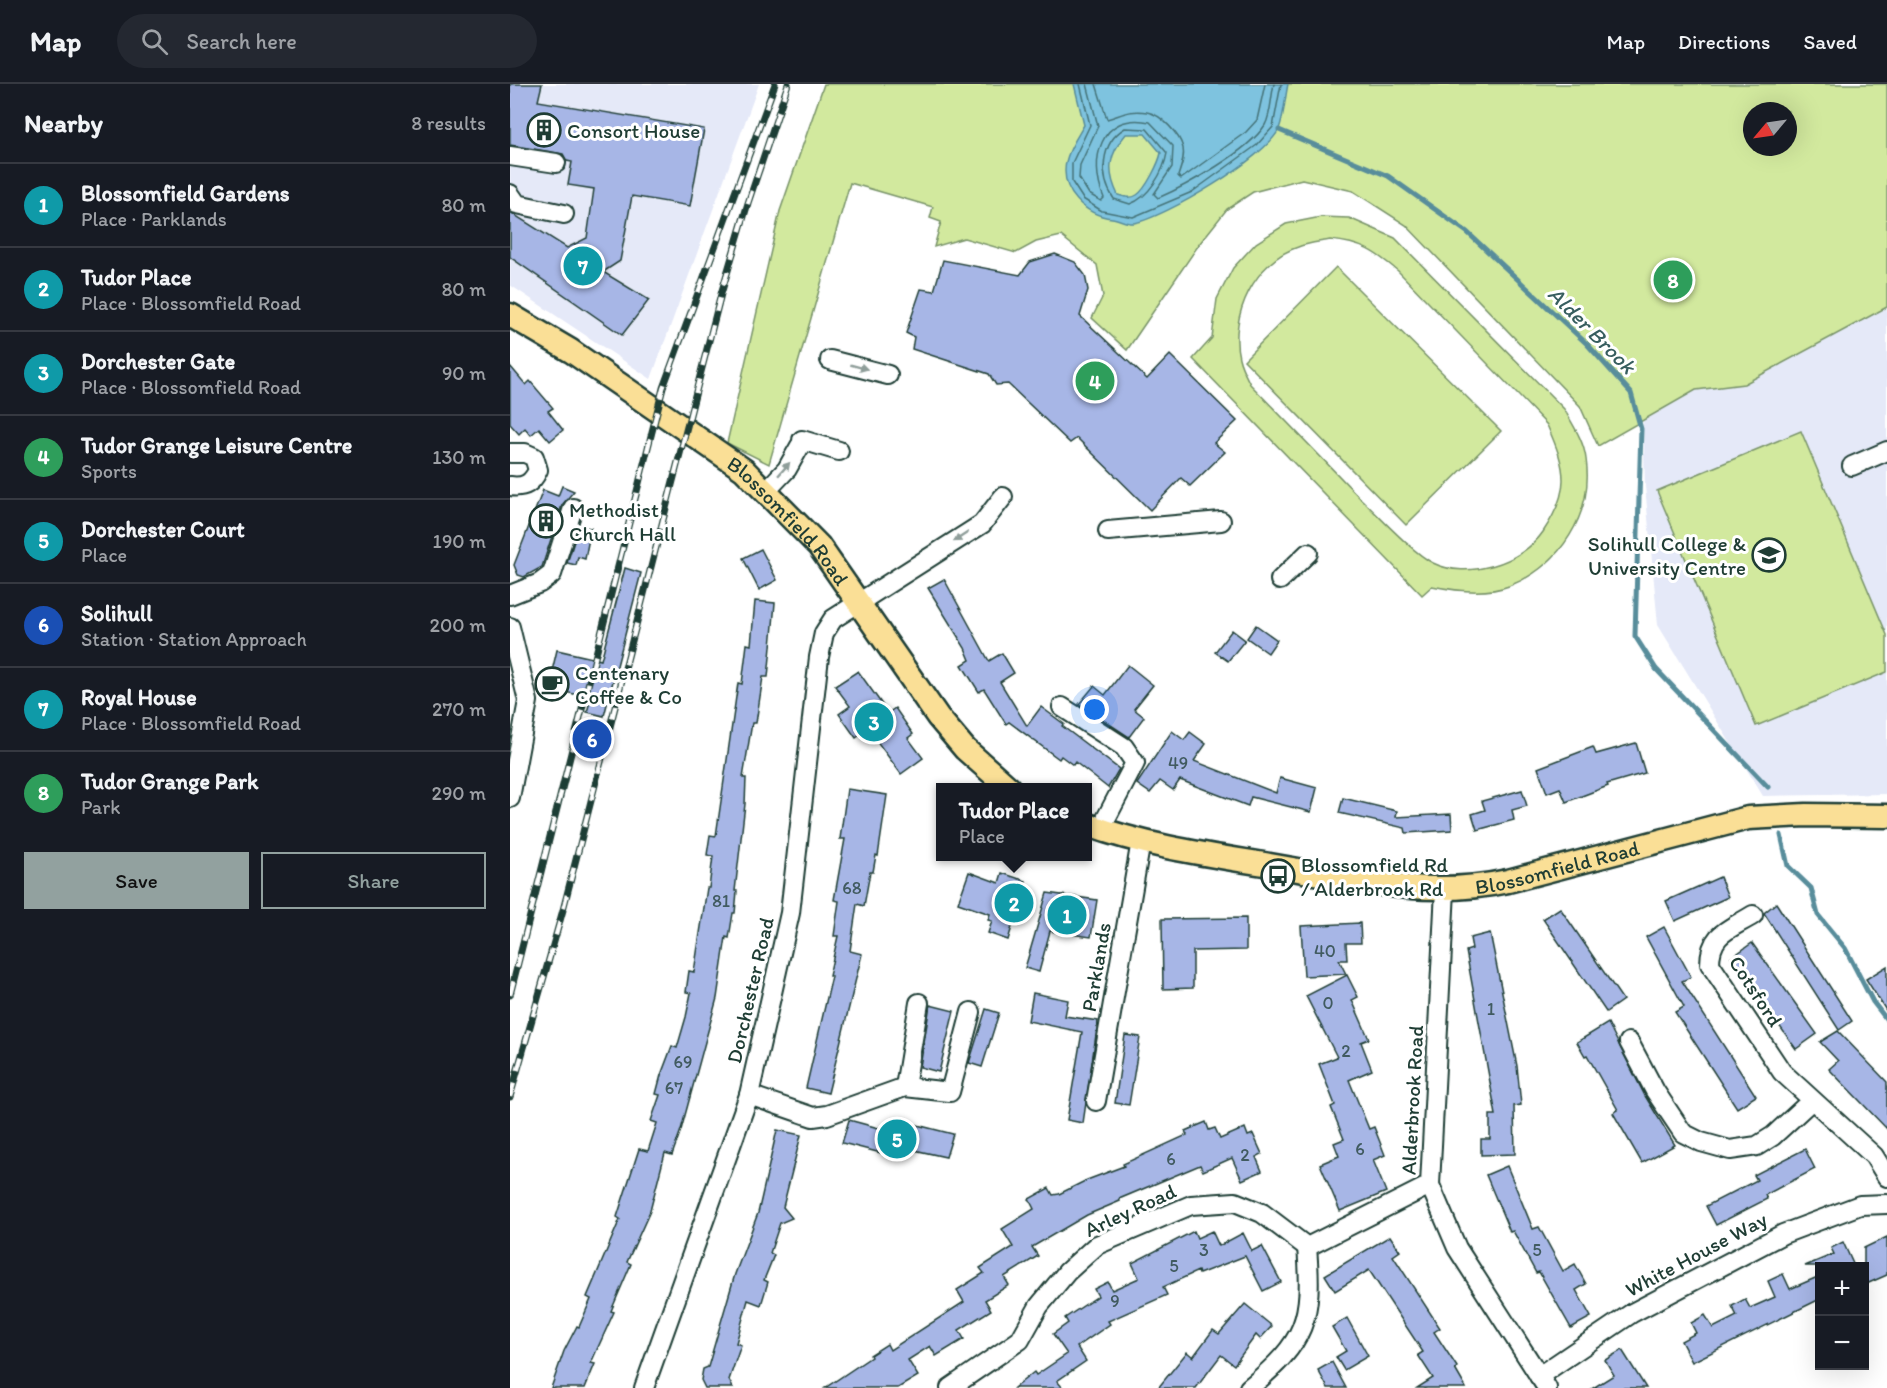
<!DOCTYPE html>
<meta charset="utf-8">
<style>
:root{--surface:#171b24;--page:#242831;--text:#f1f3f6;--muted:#9ea1a6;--line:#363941;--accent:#92a19f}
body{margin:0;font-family:Itim,sans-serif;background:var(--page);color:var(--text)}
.controls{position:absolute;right:18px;bottom:18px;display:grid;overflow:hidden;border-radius:0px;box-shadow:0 6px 24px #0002}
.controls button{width:54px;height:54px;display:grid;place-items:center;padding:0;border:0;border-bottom:2px solid var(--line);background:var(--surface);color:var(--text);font:30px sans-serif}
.compass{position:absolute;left:1233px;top:18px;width:54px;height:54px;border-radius:50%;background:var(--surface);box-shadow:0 6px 24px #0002;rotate:241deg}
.you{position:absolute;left:585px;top:626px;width:21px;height:21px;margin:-15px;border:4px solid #fff;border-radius:50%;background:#1a73e8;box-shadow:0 0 0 9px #1a73e833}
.badge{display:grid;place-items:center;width:39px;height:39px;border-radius:50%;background:var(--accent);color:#fff;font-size:20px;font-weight:700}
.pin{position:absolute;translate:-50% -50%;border:3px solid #fff;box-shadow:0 2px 6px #0006}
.popup{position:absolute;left:426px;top:699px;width:156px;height:78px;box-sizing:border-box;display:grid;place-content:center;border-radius:0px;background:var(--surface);filter:drop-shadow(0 2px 4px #0005);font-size:20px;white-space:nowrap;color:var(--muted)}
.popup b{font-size:22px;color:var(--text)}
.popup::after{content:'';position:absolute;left:50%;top:100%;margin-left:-12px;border:12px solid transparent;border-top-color:var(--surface)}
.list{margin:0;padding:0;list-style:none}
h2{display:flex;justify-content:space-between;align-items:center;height:78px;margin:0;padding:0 24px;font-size:26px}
h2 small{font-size:20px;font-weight:400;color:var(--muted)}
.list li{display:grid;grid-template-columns:39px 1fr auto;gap:18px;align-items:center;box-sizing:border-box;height:84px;padding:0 24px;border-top:2px solid var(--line)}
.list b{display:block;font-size:22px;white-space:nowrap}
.list p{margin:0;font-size:20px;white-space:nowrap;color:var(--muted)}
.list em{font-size:20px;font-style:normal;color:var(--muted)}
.actions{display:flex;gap:12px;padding:18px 24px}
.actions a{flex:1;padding:14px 0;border:2px solid var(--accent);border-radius:0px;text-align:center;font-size:21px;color:var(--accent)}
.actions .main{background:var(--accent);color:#111}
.icon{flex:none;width:33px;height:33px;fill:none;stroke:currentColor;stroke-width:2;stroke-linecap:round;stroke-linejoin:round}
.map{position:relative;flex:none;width:1377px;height:1304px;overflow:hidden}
header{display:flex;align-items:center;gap:36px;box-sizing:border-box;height:84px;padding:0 30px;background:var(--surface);border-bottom:2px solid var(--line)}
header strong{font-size:28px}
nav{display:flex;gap:33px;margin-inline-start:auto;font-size:21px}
.search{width:420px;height:54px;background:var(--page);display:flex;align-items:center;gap:15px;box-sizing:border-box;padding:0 21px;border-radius:33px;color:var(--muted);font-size:22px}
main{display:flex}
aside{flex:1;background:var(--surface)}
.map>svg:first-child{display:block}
.built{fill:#e5e9f8}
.green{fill:#d2e99e;stroke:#789369;stroke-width:1.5;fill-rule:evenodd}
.water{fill:#7ec3df;stroke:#588d9b;stroke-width:1.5;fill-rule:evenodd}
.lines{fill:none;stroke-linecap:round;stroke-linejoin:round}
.shore{stroke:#457378;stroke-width:1.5}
.stream{stroke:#588d9b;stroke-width:5}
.building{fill:#a7b6e6;stroke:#1f3d34;stroke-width:1.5}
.minor-casing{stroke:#1f3d34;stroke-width:22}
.major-casing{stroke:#1f3d34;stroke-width:27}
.minor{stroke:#fff;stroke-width:18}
.major{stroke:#fadf96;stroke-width:22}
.rail-casing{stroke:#1f3d34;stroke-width:7}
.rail{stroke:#fff;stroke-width:4.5;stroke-dasharray:14;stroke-linecap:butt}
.oneway{fill:#8f9e9a}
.labels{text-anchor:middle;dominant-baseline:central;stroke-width:6;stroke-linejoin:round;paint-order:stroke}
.number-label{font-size:18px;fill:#415b60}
.poi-label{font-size:21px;fill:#1f3d34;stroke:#fff;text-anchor:start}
.street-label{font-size:21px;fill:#1f3d34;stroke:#fff}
.water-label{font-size:22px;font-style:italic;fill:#375e5f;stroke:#fff}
</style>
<header>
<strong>Map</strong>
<div class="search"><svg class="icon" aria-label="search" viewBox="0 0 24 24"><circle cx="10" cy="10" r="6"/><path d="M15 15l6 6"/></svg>Search here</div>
<nav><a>Map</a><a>Directions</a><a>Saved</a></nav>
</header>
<main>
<aside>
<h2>Nearby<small>8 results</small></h2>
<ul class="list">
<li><span class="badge" style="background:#0f9aa8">1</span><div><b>Blossomfield Gardens</b><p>Place · Parklands</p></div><em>80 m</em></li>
<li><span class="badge" style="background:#0f9aa8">2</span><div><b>Tudor Place</b><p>Place · Blossomfield Road</p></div><em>80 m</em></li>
<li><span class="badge" style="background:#0f9aa8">3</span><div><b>Dorchester Gate</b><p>Place · Blossomfield Road</p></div><em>90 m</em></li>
<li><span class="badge" style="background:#2e9e5b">4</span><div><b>Tudor Grange Leisure Centre</b><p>Sports</p></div><em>130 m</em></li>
<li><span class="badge" style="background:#0f9aa8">5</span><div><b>Dorchester Court</b><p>Place</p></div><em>190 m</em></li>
<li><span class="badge" style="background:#1a4fb4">6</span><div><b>Solihull</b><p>Station · Station Approach</p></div><em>200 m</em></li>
<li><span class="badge" style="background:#0f9aa8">7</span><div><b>Royal House</b><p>Place · Blossomfield Road</p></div><em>270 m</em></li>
<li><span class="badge" style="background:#2e9e5b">8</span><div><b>Tudor Grange Park</b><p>Park</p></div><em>290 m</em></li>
</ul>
<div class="actions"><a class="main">Save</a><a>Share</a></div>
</aside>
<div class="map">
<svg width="1377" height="1304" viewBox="0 0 1377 1304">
<rect width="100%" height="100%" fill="#fff"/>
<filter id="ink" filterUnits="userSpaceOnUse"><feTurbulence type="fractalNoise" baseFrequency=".0167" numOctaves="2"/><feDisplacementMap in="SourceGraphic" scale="12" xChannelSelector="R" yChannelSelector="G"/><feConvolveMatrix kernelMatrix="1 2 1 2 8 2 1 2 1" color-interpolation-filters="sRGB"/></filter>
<g filter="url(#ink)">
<g class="built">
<polygon points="0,0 249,0 141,295 0,201"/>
<polygon points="1377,223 1377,710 1253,712 1148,541 1135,402 1133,336 1186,306 1234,300"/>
</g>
<g class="green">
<path d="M314,0H1377V223L1234,300L1186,306L1088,362L1070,322L896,141L843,107L792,95L743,108L717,125L690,159L617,266L582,234L593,212L587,181L551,152L526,158L506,169L454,154L424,163L431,138L420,134L423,123L340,99L259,380L217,359L270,127ZM1242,27H1278V63H1242Z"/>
<path d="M811,133L839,134L885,154L1054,325C1063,341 1074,357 1076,375C1084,430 1050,482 999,502C975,511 946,507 922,502L912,511L683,275L702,254L707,215L723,184L746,159L776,140ZM820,156C852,159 864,167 888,187L1037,341C1057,386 1061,406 1033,448C1012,479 957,496 923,479C903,469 868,431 851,415C814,376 777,338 740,300C736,292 731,283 729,274C719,231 745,177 788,163C798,159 810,158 820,156Z"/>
<polygon points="826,183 991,347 896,441 734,276"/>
<polygon points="1291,347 1377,551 1377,588 1246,642 1147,407"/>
</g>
<path class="water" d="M564,0H778C775,14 774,32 769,45C757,73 654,134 624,139C618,140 609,135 602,134C575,131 550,107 556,78C559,64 567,53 574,41ZM616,50H635L651,69C649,79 636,105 627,111C621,115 615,113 608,111C596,87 599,70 616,50Z"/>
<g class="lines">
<g class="shore">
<polyline points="570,0 580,41 562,79 562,98 573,115 592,127 623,133 682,108 747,61 763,43 771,0"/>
<path d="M577,0L588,42L570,81L569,94L579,110L591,117L594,114C578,77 590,27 640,38L663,62L662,83L644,110L648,114C676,102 739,67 755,41C761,31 761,12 764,0"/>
<path d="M586,0L597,35C612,31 619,25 637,28C651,30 670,51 673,64C675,73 671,83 668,92L671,95L736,48L747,36L755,0"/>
<path d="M615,44L637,45L657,69C654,88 638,114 620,120L604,115C589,93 590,59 615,44Z"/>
</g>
<g class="stream">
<polyline points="769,46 878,92 957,148 1077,260 1121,309 1131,345 1125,552 1146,585 1258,703"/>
<polyline points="1271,751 1278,782 1301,804 1308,831 1335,864 1363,918 1377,936"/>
</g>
</g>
<g class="building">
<polygon points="0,0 32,0 28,17 194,45 180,122 122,112 110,177 93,188 139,216 112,251 0,173 0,128 57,164 77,154 84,105 58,101 62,78 57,77 53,70 0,61"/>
<polygon points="545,170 565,178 575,191 578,206 570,232 637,295 660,271 727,337 704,359 715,368 680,402 671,394 640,426 567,354 560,359 498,300 486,301 479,290 402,265 404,253 396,249 411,205 424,207 433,176 510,191 520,178"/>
<polygon points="0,282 16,301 20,297 43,324 38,327 53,346 40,357 29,344 21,351 15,344 9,350 0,340"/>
<polygon points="52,402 64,407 52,421 32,483 14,493 8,491 4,481 33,406 48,412"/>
<polygon points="69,442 81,444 75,475 68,473 66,481 57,479"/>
<polygon points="251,465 267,496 249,506 233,474"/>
<polygon points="115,484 131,489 94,632 77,628 81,614 38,604 47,566 91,576"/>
<polygon points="434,495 479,577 492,569 504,589 490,598 517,642 531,623 554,640 552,642 609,685 598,704 565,678 563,681 551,672 549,675 499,638 496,640 474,605 469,608 452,581 460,576 455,564 418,504"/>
<polygon points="245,517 265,519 261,563 258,593 253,593 246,639 242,639 233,694 236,694 235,720 225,807 227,807 225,829 223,829 219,854 216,853 207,914 171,1046 162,1071 155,1069 140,1127 117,1178 121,1180 101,1227 104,1228 81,1279 85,1280 75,1304 41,1304 54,1267 67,1242 69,1243 81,1215 77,1213 110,1135 107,1133 129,1065 138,1067 147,1039 141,1037 150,1011 146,1010 151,991 162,962 167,964 176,933 181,909 176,908 179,887 184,888 197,804 199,804 203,772 197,771 200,751 206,752 228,599 232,600 237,560 241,561"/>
<polygon points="746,541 767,556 758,569 737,554"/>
<polygon points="722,546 735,556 718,577 705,568"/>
<polygon points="618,581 643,601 624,625 634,633 619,653 569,620 584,602 595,611"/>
<polygon points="348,587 378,629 385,624 403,650 398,654 413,674 391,690 358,645 346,654 329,630 340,622 325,602"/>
<polygon points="662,647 674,656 680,648 696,660 684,677 766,709 770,694 807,704 801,728 741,713 738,722 670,696 663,706 650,697 640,709 627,700"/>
<polygon points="1126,659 1135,689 1097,700 1098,702 1056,718 1050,704 1037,709 1028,684 1083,663 1086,670"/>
<polygon points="337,705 377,711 368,772 366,771 363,788 360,788 354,822 347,820 340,867 352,870 318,1009 296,1004 322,892 319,892 328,852 324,852 329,817 324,816 335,755 330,755"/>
<polygon points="1012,706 1017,722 1002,726 1004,736 967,746 962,730 975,726 972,717"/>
<polygon points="833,714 887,727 886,733 941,730 942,746 896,749 895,744 829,729"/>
<polygon points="459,788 489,799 492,789 516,797 498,856 478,849 482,837 478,836 480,830 448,819"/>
<polygon points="1210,793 1218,813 1165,837 1156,817"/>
<polygon points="537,809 587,816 581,853 540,847 529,888 515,884"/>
<polygon points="1266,819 1342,937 1329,946 1254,829"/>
<polygon points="1050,824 1113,916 1096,928 1033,835"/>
<polygon points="736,834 736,866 683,867 683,904 653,905 652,835"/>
<polygon points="850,839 851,859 836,859 837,876 829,876 836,890 794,892 791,842"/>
<polygon points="1154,843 1181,893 1172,897 1246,1012 1227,1024 1165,928 1174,923 1136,853"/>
<polygon points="980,849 1007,982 1011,1021 1004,1022 1005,1070 971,1071 971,1055 980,1055 980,1031 986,1031 956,867 962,865 960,854"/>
<polygon points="1242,859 1307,950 1286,965 1221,874"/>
<polygon points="1377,882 1377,928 1356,895"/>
<polygon points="837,891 848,913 842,916 859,955 851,958 862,986 839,996 859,1045 864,1043 875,1071 863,1076 876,1108 830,1127 810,1080 829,1072 824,1059 834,1055 821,1023 825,1021 809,980 827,973 796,912"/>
<polygon points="523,909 558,916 555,932 588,937 573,1039 557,1036 572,948 518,937"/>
<polygon points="420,921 444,927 429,988 410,983"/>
<polygon points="476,925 489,929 472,983 459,979"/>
<polygon points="1098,939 1135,1012 1165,1061 1132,1079 1103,1029 1108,1026 1077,971 1075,972 1067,958"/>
<polygon points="1328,947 1377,998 1377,1045 1319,985 1328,977 1310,958"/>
<polygon points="615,951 630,953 619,1021 605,1019"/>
<polygon points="339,1036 387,1049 391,1037 443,1050 436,1073 386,1062 383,1072 332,1059"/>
<polygon points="696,1038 699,1046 705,1044 710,1055 735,1044 738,1052 743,1050 752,1070 746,1073 752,1087 732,1096 722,1074 693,1087 690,1081 609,1115 610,1117 577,1131 522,1163 528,1172 494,1193 499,1201 475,1216 481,1226 449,1246 454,1255 426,1272 420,1262 398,1276 408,1292 388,1304 315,1304 361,1273 360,1271 377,1260 380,1266 454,1218 447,1206 474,1189 470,1184 503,1163 492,1145 524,1125 519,1115 539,1104 543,1111 549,1110 577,1096 614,1082 613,1080 677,1051 675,1047"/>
<polygon points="267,1046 291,1051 273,1123 282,1134 270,1139 260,1169 264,1171 254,1196 258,1198 251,1221 238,1216 226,1259 231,1261 219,1296 223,1304 195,1304 191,1296 193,1285 198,1283 225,1190 248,1129"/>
<polygon points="1295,1065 1305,1085 1255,1111 1257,1115 1206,1141 1196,1122 1247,1096 1244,1091"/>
<polygon points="997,1082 1023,1145 1029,1143 1053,1187 1065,1180 1076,1200 1066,1206 1081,1233 1061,1244 1029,1188 1026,1189 1003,1147 1000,1148 976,1091"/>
<polygon points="684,1147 687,1154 702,1147 709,1162 733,1149 742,1167 752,1162 771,1198 753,1207 735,1172 689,1190 688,1187 653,1203 657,1211 598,1237 600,1240 567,1263 576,1277 547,1297 553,1304 504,1304 524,1288 526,1291 557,1270 543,1250 558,1239 555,1234 588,1212 584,1205 598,1198 602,1206 629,1194 622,1179"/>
<polygon points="880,1152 890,1167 883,1172 930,1244 924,1248 947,1283 945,1285 956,1304 907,1304 923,1294 908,1271 913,1268 859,1186 825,1207 815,1191"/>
<polygon points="1377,1153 1377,1191 1354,1201 1354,1164"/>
<polygon points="1333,1158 1344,1182 1295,1182 1324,1170 1321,1164"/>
<polygon points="1273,1190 1280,1205 1310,1192 1310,1215 1182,1278 1171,1257 1186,1249 1181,1239 1195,1231 1203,1244 1227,1232 1222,1222 1235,1215 1240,1224 1265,1213 1258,1197"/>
<polygon points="735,1220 762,1242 750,1255 746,1251 724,1281 711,1271 686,1304 648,1304 677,1268 683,1273 703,1246 709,1250"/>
<polygon points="837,1234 858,1272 834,1286 826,1273 836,1267 822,1243"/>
<polygon points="1112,1266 1136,1304 1083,1304 1104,1291 1095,1276"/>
<polygon points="822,1278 836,1304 818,1304 808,1286"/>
</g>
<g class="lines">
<defs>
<g id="minor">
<polyline points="0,72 46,79"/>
<polyline points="0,110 7,120 54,130"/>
<polyline points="320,276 378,291"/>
<polyline points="292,356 329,367"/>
<path d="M0,369H15L24,373L28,386C22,399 15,404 0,402"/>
<polyline points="1342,382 1377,367"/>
<polyline points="256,407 277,385 290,362"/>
<polyline points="598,447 711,437"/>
<polyline points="770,496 798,469"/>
<polyline points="0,511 30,499 42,490 63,424"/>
<polyline points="0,543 18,617 0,714"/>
<polyline points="552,623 614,663 625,679 590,746"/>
<polyline points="935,806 920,1101 947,1164 1037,1304"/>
<path d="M1243,831C1219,846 1200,849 1200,880L1272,988L1364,1072L1377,1093"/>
<polyline points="1119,958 1145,1007 1173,1049 1191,1058 1220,1066 1247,1062 1263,1052 1301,1017"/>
<polyline points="395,1003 409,919"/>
<polyline points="239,1011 303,1033 317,1031 395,1003 440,1008 461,928"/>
<polyline points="586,1017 631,757"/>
<polyline points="1029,1292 1122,1229 1273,1150 1350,1121 1377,1120"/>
<polyline points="134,1304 239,1011 280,829 309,573 314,549 323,535 472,440 493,413"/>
<polyline points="440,1304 510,1256 529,1222 557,1188 587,1161 681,1121 725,1118 752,1129 797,1163 920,1101"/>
<path d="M739,1304C796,1257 803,1236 797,1163"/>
</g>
<g id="major">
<path id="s1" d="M0,231L61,267L234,386L309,462L428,633L455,665L499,704"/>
<path id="s2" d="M578,741C635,762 699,771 760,781C841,795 916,815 998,797L1238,734L1296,731L1377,732"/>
</g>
</defs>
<use href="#minor" class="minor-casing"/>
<use href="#major" class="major-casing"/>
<use href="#minor" class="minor"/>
<use href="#major" class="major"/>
<defs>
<g id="rail">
<polyline points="0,911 153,304 265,0"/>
<polyline points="0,1013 53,826 211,210 238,119 278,0"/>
</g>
</defs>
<use href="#rail" class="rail-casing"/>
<use href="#rail" class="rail"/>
</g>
<defs><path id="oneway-solid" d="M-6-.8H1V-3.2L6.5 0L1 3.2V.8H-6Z" transform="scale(1.5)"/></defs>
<g class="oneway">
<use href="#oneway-solid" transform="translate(349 283) rotate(15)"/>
<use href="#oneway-solid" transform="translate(274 385) rotate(-49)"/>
<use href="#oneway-solid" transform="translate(451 453) rotate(147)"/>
</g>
</g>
<defs>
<symbol id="building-ring" viewBox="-11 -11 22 22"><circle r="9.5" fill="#fff" stroke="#1f3d34" stroke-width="1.5"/><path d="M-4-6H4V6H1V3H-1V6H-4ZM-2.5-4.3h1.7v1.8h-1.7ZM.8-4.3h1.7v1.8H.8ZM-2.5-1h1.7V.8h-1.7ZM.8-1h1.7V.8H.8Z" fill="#1f3d34"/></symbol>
<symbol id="university-ring" viewBox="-11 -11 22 22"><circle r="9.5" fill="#fff" stroke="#1f3d34" stroke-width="1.5"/><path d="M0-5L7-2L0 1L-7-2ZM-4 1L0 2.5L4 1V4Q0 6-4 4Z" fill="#1f3d34"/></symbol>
<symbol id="cafe-ring" viewBox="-11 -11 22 22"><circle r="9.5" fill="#fff" stroke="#1f3d34" stroke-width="1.5"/><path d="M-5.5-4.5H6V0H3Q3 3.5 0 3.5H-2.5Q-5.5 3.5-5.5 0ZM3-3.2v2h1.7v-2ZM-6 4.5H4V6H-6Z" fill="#1f3d34"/></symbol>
<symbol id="bus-ring" viewBox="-11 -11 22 22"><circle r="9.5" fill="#fff" stroke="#1f3d34" stroke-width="1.5"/><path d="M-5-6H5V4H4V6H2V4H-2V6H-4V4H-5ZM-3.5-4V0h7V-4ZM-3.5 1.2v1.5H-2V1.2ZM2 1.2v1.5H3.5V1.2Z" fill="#1f3d34"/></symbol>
</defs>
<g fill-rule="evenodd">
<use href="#building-ring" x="15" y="27" width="38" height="38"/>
<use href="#building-ring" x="17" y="418" width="38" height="38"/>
<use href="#university-ring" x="1240" y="452" width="38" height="38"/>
<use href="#cafe-ring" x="23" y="581" width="38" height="38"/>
<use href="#bus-ring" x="749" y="773" width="38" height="38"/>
</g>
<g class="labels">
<g class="number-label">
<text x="668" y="679">49</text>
<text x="342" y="804">68</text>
<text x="211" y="817">81</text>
<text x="815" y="867">40</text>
<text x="818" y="919">0</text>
<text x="981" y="925">1</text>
<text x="836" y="967">2</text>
<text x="173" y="978">69</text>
<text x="164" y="1004">67</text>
<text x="850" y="1065">6</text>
<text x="735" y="1071">2</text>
<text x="661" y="1075">6</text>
<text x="694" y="1166">3</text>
<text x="1027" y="1166">5</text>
<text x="664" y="1182">5</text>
<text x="605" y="1217">9</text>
</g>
<g class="poi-label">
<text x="57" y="46">Consort House</text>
<text x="59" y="425">Methodist<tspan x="59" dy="24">Church Hall</tspan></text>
<text x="1236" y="459" text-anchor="end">Solihull College &amp;<tspan x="1236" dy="24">University Centre</tspan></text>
<text x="65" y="588">Centenary<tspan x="65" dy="24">Coffee &amp; Co</tspan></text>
<text x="791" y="780">Blossomfield Rd<tspan x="791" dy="24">/ Alderbrook Rd</tspan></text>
</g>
<g class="street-label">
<text stroke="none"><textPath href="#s1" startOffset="348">Blossomfield Road</textPath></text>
<text stroke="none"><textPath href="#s2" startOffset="478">Blossomfield Road</textPath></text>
<text transform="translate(586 883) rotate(-80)">Parklands</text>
<text transform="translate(240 906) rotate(-77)">Dorchester Road</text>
<text transform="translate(1246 907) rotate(57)">Cotsford</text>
<text transform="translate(902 1016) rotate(-87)">Alderbrook Road</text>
<text transform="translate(620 1126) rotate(-25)">Arley Road</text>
<text transform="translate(1186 1170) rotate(-28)">White House Way</text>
</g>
<g class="water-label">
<text transform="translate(1082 246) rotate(45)">Alder Brook</text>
</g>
</g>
</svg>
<div class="controls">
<button>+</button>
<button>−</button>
</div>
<svg class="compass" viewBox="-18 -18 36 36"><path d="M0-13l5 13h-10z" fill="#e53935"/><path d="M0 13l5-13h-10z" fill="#9ea1a6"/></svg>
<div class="you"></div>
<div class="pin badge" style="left:557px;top:831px;background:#0f9aa8">1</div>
<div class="pin badge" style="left:504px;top:819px;background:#0f9aa8">2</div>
<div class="popup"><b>Tudor Place</b>Place</div>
<div class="pin badge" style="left:364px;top:638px;background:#0f9aa8">3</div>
<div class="pin badge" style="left:585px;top:297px;background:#2e9e5b">4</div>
<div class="pin badge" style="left:387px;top:1055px;background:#0f9aa8">5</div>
<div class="pin badge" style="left:82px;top:655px;background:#1a4fb4">6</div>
<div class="pin badge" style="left:73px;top:182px;background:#0f9aa8">7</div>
<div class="pin badge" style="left:1163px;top:196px;background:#2e9e5b">8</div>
</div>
</main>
